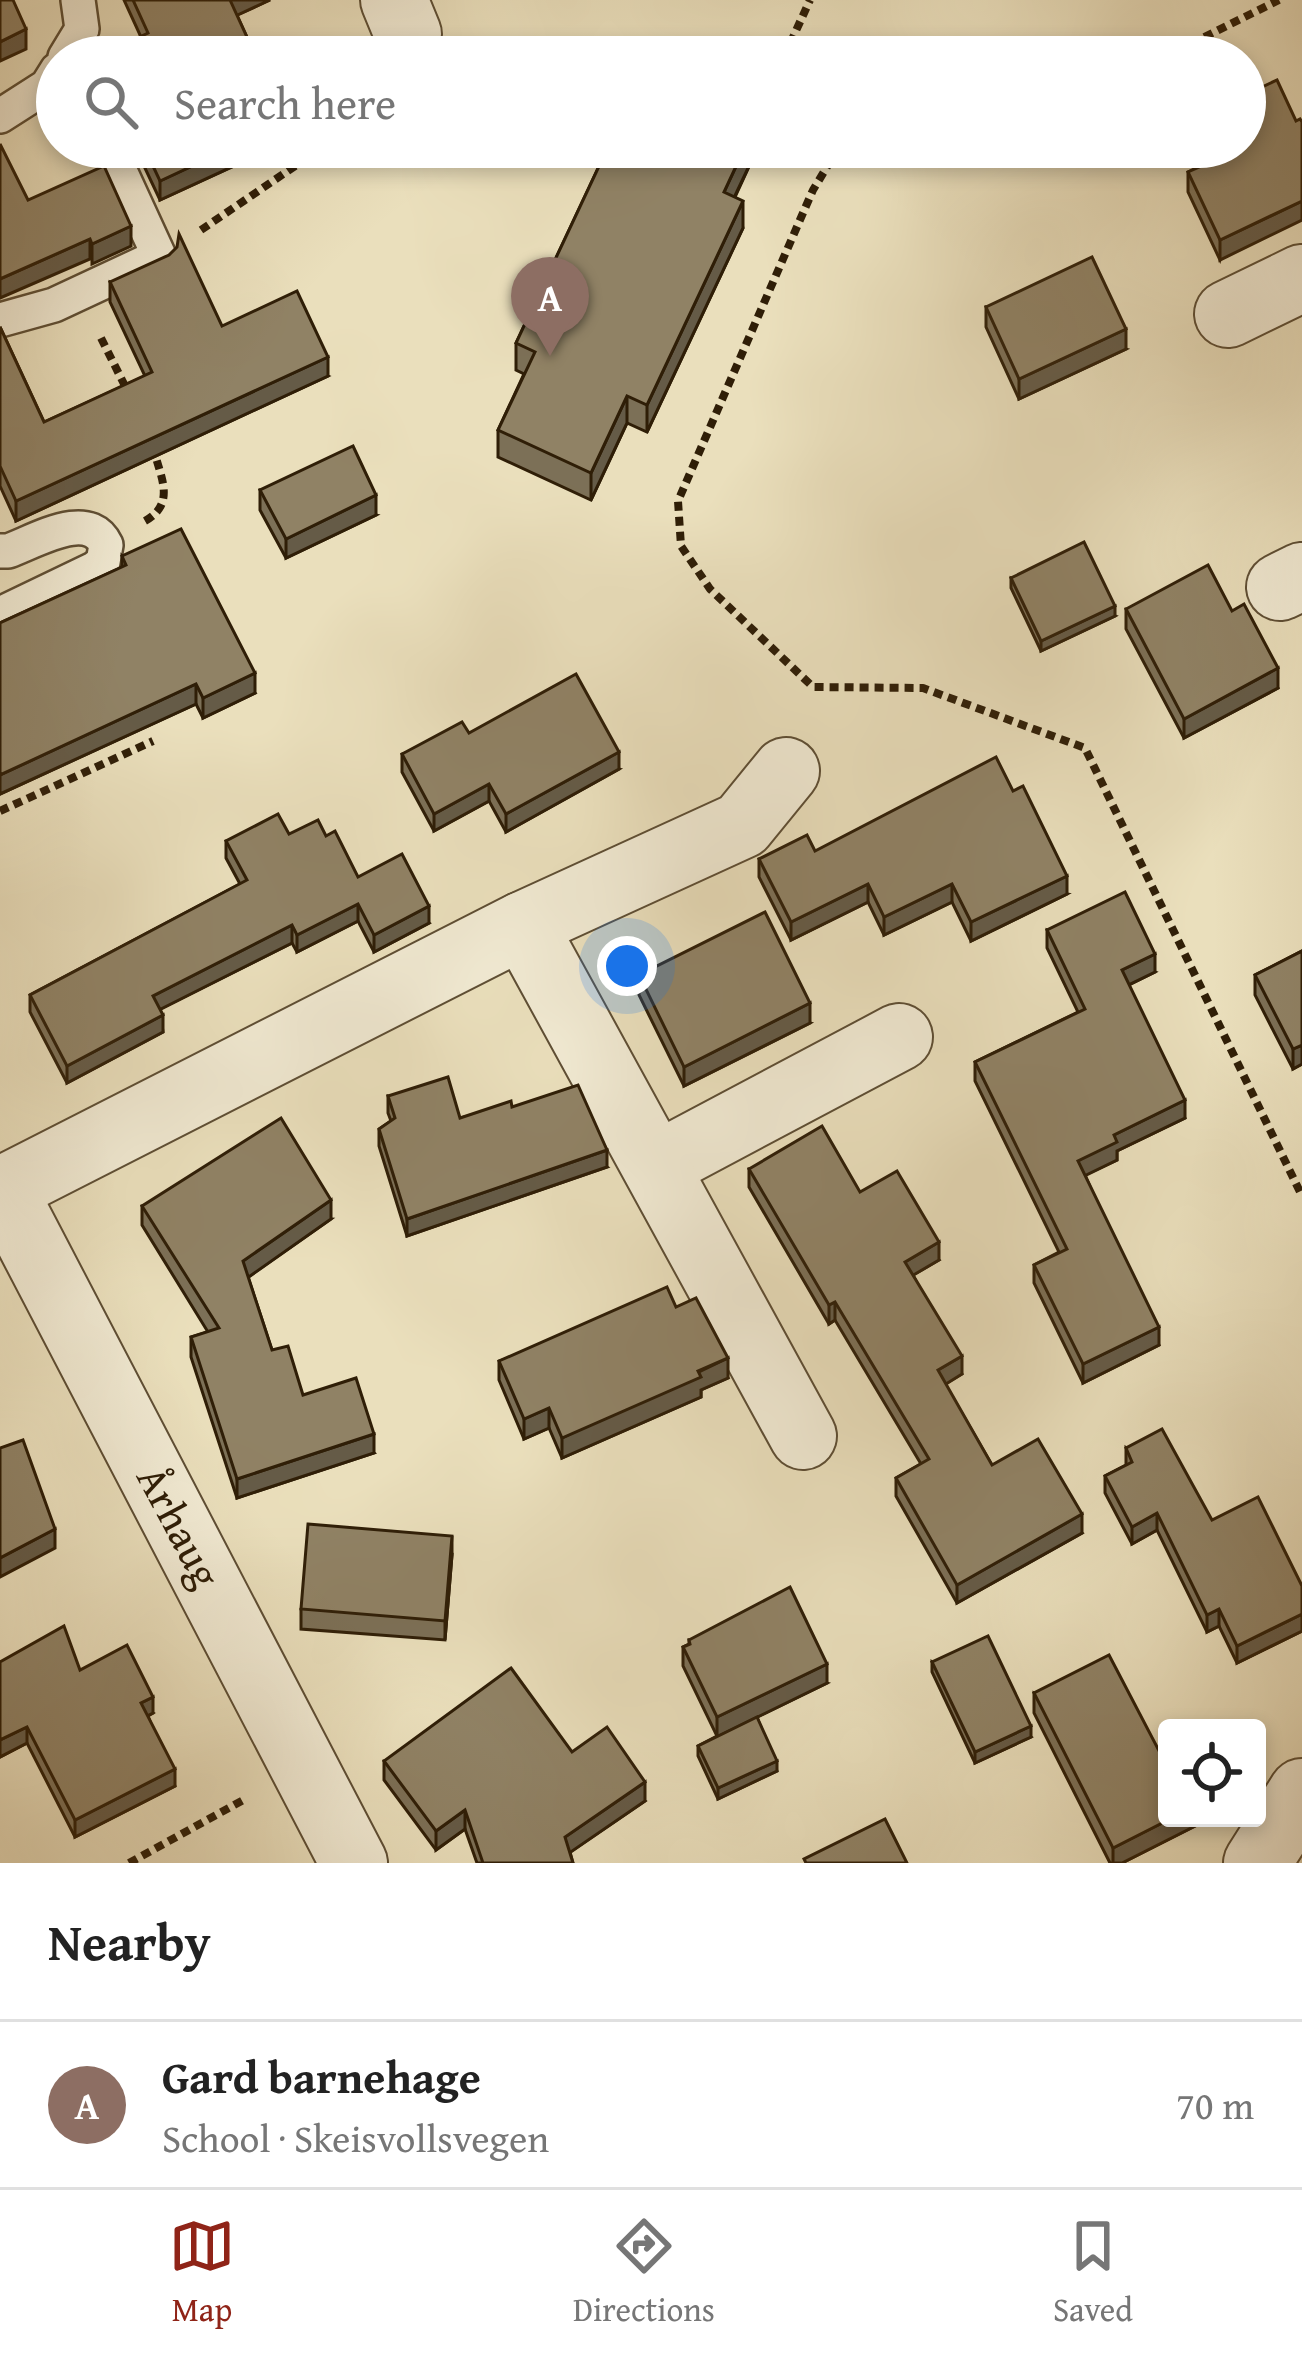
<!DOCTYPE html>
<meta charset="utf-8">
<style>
:root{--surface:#fff;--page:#f2f2f2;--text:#222;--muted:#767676;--line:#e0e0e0;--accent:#8f2418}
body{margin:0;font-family:"Gentium Book Plus",serif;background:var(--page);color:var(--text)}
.controls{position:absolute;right:36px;bottom:36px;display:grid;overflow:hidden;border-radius:12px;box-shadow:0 6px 18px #0003}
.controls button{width:108px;height:108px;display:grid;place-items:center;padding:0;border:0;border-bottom:3px solid var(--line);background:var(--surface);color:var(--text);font:60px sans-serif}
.you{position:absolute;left:627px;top:966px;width:42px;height:42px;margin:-30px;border:9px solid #fff;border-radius:50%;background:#1a73e8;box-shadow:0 0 0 18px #1a73e833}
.badge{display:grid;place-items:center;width:78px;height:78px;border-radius:50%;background:var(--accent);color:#fff;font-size:39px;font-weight:700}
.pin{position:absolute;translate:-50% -99px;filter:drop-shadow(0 3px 6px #0008)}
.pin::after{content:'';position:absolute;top:63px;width:42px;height:36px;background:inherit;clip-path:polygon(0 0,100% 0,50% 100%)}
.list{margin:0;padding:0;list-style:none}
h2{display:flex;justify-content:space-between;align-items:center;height:156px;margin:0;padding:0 48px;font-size:51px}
h2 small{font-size:39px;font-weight:400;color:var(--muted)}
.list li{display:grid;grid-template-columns:78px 1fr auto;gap:36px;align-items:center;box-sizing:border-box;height:168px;padding:0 48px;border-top:3px solid var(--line)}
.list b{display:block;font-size:45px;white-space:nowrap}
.list p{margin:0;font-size:39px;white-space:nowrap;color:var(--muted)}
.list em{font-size:39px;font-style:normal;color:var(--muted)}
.icon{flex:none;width:66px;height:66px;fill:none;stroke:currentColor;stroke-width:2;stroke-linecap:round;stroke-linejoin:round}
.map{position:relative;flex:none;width:1302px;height:1863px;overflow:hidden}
.search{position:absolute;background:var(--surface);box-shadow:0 6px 18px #0003;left:36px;right:36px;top:36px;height:132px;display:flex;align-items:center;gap:30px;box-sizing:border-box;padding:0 42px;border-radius:66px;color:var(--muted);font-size:45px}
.sheet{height:324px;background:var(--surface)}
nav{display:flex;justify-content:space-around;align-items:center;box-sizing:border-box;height:168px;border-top:3px solid var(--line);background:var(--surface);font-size:33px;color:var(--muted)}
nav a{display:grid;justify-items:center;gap:6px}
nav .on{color:var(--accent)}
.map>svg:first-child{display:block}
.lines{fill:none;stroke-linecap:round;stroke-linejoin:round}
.service-casing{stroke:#5e4e34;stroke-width:38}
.minor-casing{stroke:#5e4e34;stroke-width:70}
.path{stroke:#2f1e07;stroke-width:8;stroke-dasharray:9 6;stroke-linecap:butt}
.service{stroke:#f1ead3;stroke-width:33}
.minor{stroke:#f1ead3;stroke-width:66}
.wall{fill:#7c7057;stroke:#2f1e07;stroke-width:3}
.shaded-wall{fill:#655b47;stroke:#2f1e07;stroke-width:3}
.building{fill:#908265;stroke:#2f1e07;stroke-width:3}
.labels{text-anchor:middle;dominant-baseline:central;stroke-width:9;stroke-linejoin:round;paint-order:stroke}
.street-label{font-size:42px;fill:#2f1e07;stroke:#f1ead3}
</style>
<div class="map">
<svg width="1302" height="1863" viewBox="0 0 1302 1863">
<rect width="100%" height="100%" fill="#eadfbc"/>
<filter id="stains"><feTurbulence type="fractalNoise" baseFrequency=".00167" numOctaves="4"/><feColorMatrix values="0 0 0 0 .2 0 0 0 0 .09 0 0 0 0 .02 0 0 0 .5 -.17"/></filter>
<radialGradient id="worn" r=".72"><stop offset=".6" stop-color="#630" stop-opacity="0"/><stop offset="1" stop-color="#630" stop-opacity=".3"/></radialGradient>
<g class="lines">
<defs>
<g id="service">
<polyline points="65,57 82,29 78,0"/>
<polyline points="0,116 47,86 57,70"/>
<polyline points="0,320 54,305 159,256 109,147"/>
<path d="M0,551H8C36,541 89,508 106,545L103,562L94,569L0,614"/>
</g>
<g id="minor">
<polyline points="394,0 408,34"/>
<polyline points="1228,314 1302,278"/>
<polyline points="1280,587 1302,576"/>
<polyline points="523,925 742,825 786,771"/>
<polyline points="656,1166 899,1037"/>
<polyline points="3,1190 354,1863"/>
<polyline points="0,1191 523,925 803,1436"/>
<polyline points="1257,1863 1302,1792"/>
</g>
</defs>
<use href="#service" class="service-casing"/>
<use href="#minor" class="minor-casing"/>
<g class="path">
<polyline points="533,57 716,41 770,57"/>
<polyline points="784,57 810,0"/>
<polyline points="1164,57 1279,0"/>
<polyline points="839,147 813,190 678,501 681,546 710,589 813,687 923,688 1085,748 1302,1196"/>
<polyline points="201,230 323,147"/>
<polyline points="101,338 129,394"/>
<path d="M145,521C175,504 162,480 154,451"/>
<polyline points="0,811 153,741"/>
<polyline points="129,1863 247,1798"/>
</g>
<use href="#service" class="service"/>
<use href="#minor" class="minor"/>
</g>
<g class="wall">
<polygon points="124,0 270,0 237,15 256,57 101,57 101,55 141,37"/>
<polygon points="1277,80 1220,260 1188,192 1188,172 1235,150 1233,147 1245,147"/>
<polygon points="135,147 275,147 160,200"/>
<polygon points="608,147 758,147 735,197 743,228 647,432 627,423 591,500 498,457 498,430 524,374 516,370 516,343"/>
<polygon points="110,282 222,326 328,376 16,521 0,486 0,327 44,422 145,376 110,302"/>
<polygon points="986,307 1126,349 1019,399 986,327"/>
<polygon points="260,490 376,515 286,558 260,510"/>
<polygon points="122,556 255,693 203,718 196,704 0,794 0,623 122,567"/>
<polygon points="1011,578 1115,616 1041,651 1011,588"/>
<polygon points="1126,609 1232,611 1278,688 1184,738 1126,629"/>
<polygon points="469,733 619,769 506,832 489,801 434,831 402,772 402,754"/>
<polygon points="289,834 326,836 358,877 429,923 374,952 358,921 297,952 292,943 160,1009 163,1032 67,1083 30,1012 30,995 240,884 226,858 226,841"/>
<polygon points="815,851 1067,894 971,941 952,902 884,935 868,902 791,940 759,877 759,859"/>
<polygon points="1047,930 1155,972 1129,985 1185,1118 1117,1151 1117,1160 1085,1175 1159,1345 1083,1383 1034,1283 1034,1265 1059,1252 975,1081 975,1062 1078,1012 1047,948"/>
<polygon points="1302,951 1302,1064 1293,1069 1255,995 1255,975"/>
<polygon points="639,975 810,1023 684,1086 639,995"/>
<polygon points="388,1096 460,1118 512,1107 607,1167 407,1236 379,1146 379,1129 391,1121 388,1113"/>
<polygon points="749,1169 860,1192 939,1260 913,1275 962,1374 945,1384 992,1465 1082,1533 957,1603 896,1496 896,1478 921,1464 835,1320 829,1324 749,1187"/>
<polygon points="142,1206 331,1219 248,1277 272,1350 303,1395 374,1453 237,1498 191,1357 191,1337 208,1332 142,1225"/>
<polygon points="676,1307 728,1378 701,1390 701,1397 562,1458 549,1428 524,1439 499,1380 499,1361"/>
<polygon points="1126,1448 1212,1520 1302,1586 1302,1631 1237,1663 1219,1626 1207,1632 1157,1530 1132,1544 1105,1493 1105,1476 1126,1465"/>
<polygon points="452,1555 445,1640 301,1629 301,1609"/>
<polygon points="689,1640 827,1683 757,1717 777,1771 718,1799 698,1756 698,1746 717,1736 683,1666 683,1647 689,1644"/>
<polygon points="0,1662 80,1670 153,1713 148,1716 175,1786 75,1837 27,1743 0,1757"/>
<polygon points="932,1662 1031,1737 975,1763 932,1672"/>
<polygon points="1034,1693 1166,1766 1209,1819 1122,1863 1110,1863 1034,1713"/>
<polygon points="572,1752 645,1801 570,1852 573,1863 477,1863 465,1829 436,1850 384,1780 384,1761"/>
</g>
<g class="shaded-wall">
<polygon points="229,0 270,0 229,19"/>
<polygon points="26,29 26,49 0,61 0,42"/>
<polygon points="233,147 275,147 160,200 160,181"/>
<polygon points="745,147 758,147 724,219 724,192"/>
<polygon points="743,201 743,228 647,432 647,405"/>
<polygon points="1302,201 1302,220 1220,260 1220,240"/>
<polygon points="131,226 131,246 92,264 92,244"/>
<polygon points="90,239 90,259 0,298 0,279"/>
<polygon points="1126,329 1126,349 1019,399 1019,379"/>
<polygon points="328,357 328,376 16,521 16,501"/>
<polygon points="627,396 627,423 591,500 591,473"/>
<polygon points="376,495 376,515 286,558 286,539"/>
<polygon points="1115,606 1115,616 1041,651 1041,641"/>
<polygon points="1278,668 1278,688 1184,738 1184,719"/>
<polygon points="255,673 255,693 203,718 203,698"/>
<polygon points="196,684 196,704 0,794 0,775"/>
<polygon points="619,752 619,769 506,832 506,814"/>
<polygon points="489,784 489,801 434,831 434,814"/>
<polygon points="1067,876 1067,894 971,941 971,922"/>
<polygon points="868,884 868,902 791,940 791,922"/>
<polygon points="952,884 952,902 884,935 884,917"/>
<polygon points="358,904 358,921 297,952 297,935"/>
<polygon points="429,906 429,923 374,952 374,935"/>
<polygon points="292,925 292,943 153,1013 153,996"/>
<polygon points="1155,954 1155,972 1122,988 1122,970"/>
<polygon points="810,1003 810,1023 684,1086 684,1067"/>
<polygon points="163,1015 163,1032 67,1083 67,1066"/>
<polygon points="1302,1045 1302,1064 1293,1069 1293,1049"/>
<polygon points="1185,1100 1185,1118 1117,1151 1117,1160 1078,1179 1078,1161 1114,1135"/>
<polygon points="607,1150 607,1167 407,1236 407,1219"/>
<polygon points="331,1200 331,1219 243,1281 243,1261"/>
<polygon points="939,1242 939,1260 905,1280 905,1262"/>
<polygon points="835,1302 835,1320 829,1324 829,1305"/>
<polygon points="1159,1327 1159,1345 1083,1383 1083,1364"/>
<polygon points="962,1356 962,1374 938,1389 938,1370"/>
<polygon points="728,1358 728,1378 701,1390 701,1397 562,1458 562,1438"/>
<polygon points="549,1408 549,1428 524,1439 524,1419"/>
<polygon points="374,1434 374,1453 237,1498 237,1479"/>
<polygon points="1157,1513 1157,1530 1132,1544 1132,1527"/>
<polygon points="1082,1514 1082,1533 957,1603 957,1585"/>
<polygon points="55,1529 55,1548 0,1577 0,1558"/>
<polygon points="452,1536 452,1555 445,1640 445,1621"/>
<polygon points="1219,1609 1219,1626 1207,1632 1207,1615"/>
<polygon points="1302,1614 1302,1631 1237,1663 1237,1646"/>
<polygon points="827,1664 827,1683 717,1737 717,1717"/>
<polygon points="153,1697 153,1713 141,1719 141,1703"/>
<polygon points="1031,1726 1031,1737 975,1763 975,1752"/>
<polygon points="27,1727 27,1743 0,1757 0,1740"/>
<polygon points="777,1761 777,1771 718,1799 718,1788"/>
<polygon points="175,1769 175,1786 75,1837 75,1820"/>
<polygon points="645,1782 645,1801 565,1856 565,1837"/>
<polygon points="465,1810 465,1829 436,1850 436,1831"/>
<polygon points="1172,1818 1209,1819 1122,1863 1113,1863 1113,1848"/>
</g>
<g class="building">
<polygon points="0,0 13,0 26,29 0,42"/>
<polygon points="133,0 230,0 256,57 103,57 101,55 148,33"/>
<polygon points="1277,80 1296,121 1300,119 1302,122 1302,201 1220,240 1188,172 1245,147 1245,95"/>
<polygon points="0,144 28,200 104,166 131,226 92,244 90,239 0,279"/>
<polygon points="144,147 233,147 160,181"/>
<polygon points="608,147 745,147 724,192 743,201 647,405 627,396 591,473 498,430 535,352 516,343"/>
<polygon points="179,234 222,326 297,291 328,357 16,501 0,466 0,327 44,422 152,372 110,282 169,255 177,247"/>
<polygon points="1092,257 1126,329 1019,379 986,307"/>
<polygon points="353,446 376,495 286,539 260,490"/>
<polygon points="181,529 255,673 203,698 196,684 0,775 0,623 126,565 122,556"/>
<polygon points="1084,542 1115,606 1041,641 1011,578"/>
<polygon points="1208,565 1232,611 1244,604 1278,668 1184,719 1126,609"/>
<polygon points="576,674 619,752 506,814 489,784 434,814 402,754 462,722 469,733"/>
<polygon points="996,757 1013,791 1023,786 1067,876 971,922 952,884 884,917 868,884 791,922 759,859 807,835 815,851"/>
<polygon points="278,814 289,834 318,820 326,836 335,831 358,877 402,854 429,906 374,935 358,904 297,935 292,925 153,996 163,1015 67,1066 30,995 247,880 226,841"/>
<polygon points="1125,892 1155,954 1122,970 1185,1100 1114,1135 1117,1142 1078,1161 1159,1327 1083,1364 1034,1265 1067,1249 975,1062 1085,1009 1047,930"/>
<polygon points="765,912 810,1003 684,1067 639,975"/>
<polygon points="1302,951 1302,1045 1293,1049 1255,975"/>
<polygon points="448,1077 460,1118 511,1101 512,1107 578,1085 607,1150 407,1219 379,1129 395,1118 388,1096"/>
<polygon points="281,1118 331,1200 243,1261 272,1350 288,1346 303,1395 356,1378 374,1434 237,1479 191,1337 219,1328 142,1206"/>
<polygon points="822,1126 860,1192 897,1171 939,1242 905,1262 962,1356 938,1370 992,1465 1038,1439 1082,1514 957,1585 896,1478 929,1459 835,1302 829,1305 749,1169"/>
<polygon points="667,1287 676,1307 696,1298 728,1358 698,1371 701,1377 562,1438 549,1408 524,1419 499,1361"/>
<polygon points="1162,1429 1212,1520 1258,1497 1302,1586 1302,1614 1237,1646 1219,1609 1207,1615 1157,1513 1132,1527 1105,1476 1132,1462 1126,1448"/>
<polygon points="23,1440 55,1529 0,1558 0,1448"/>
<polygon points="308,1524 452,1536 445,1621 301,1609"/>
<polygon points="790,1587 827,1664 717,1717 683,1647 690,1644 689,1640"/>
<polygon points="64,1626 80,1670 127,1645 153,1697 141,1703 175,1769 75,1820 27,1727 0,1740 0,1662"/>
<polygon points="988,1636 1031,1726 975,1752 932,1662"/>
<polygon points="1109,1655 1167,1766 1167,1818 1172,1818 1113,1848 1034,1693"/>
<polygon points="511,1668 572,1752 607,1727 645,1782 565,1837 573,1863 483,1863 465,1810 436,1831 384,1761"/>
<polygon points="757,1717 777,1761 718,1788 698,1746"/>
<polygon points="885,1819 907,1863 806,1863 804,1859"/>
</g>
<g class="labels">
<g class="street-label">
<text transform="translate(180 1526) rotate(62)">Århaug</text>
</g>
</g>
<rect width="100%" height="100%" filter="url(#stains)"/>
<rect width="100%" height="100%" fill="url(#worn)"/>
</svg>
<div class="controls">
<button><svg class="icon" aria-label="locate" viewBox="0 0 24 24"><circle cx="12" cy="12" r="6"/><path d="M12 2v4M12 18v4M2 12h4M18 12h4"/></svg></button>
</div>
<div class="you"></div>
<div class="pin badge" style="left:550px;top:356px;background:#8d6e63">A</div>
<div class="search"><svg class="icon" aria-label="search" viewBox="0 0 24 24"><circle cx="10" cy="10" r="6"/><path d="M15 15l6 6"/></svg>Search here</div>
</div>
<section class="sheet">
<h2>Nearby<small></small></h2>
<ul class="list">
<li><span class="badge" style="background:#8d6e63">A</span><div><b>Gard barnehage</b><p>School · Skeisvollsvegen</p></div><em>70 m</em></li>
</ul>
</section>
<nav>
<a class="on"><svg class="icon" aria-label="map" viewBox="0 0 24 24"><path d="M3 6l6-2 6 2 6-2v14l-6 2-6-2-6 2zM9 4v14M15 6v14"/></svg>Map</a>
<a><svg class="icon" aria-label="directions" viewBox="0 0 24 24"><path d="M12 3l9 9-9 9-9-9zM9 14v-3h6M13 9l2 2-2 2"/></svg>Directions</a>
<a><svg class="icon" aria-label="saved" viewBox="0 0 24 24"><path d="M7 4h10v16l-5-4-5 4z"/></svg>Saved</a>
</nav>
